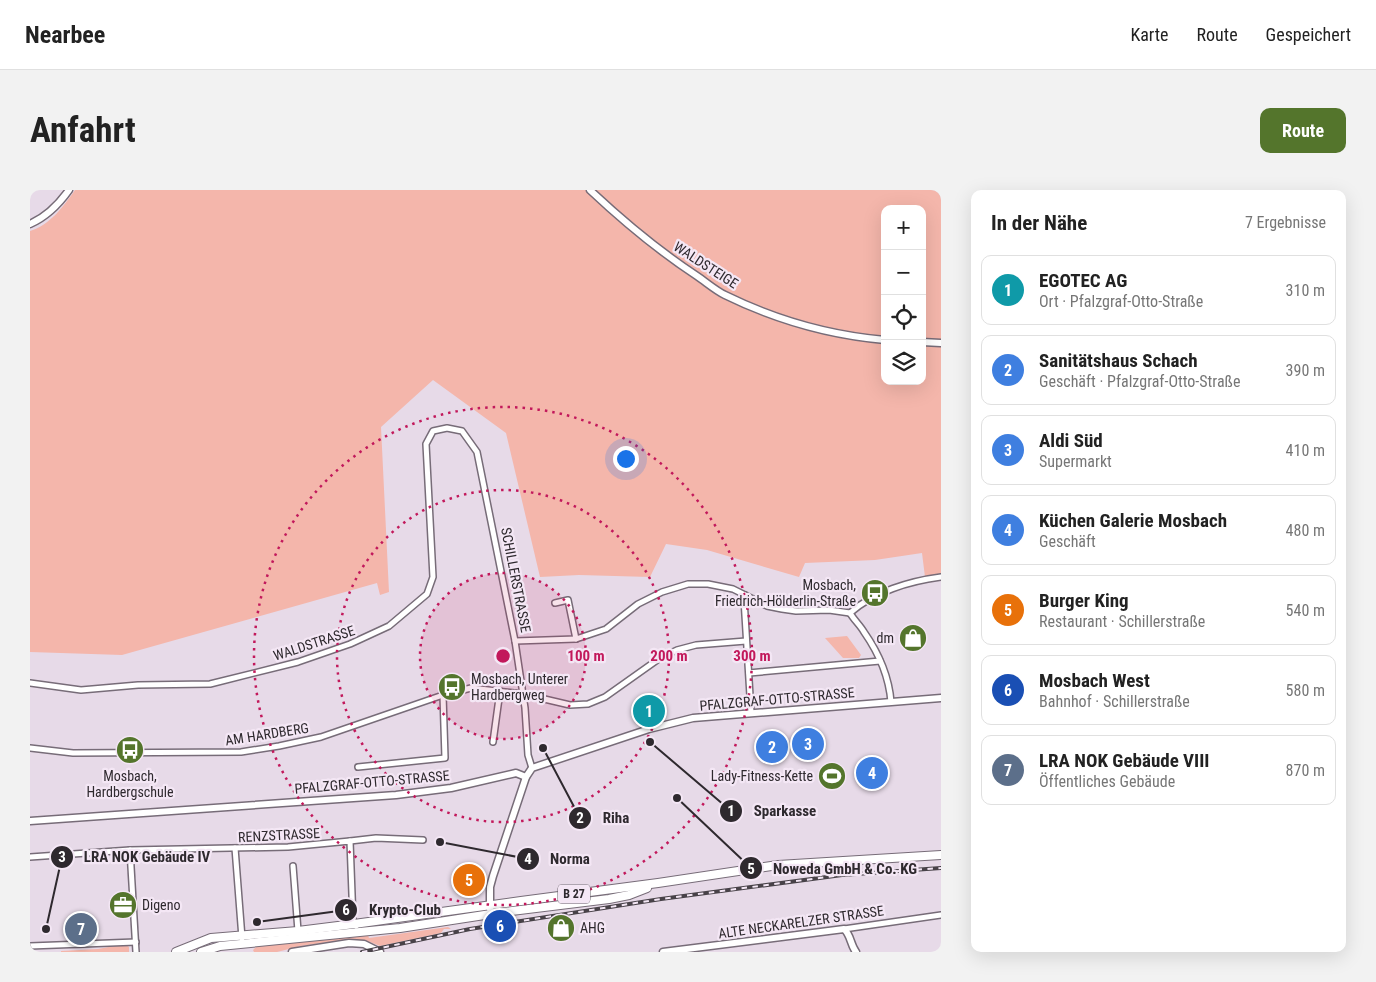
<!DOCTYPE html>
<html lang="de">
<meta charset="utf-8">
<style>
:root{--surface:#fff;--page:#f2f2f2;--text:#222;--muted:#767676;--line:#e0e0e0;--accent:#54752c}
body{margin:0;font-family:"Roboto Condensed",sans-serif;background:var(--page);color:var(--text)}
.controls{position:absolute;right:15px;top:15px;display:grid;overflow:hidden;border-radius:10px;box-shadow:0 5px 20px #0002}
.controls button{width:45px;height:45px;display:grid;place-items:center;padding:0;border:0;border-bottom:1px solid var(--line);background:var(--surface);color:var(--text);font:25px sans-serif}
.you{position:absolute;left:595px;top:268px;width:18px;height:18px;margin:-12px;border:4px solid #fff;border-radius:50%;background:#1a73e8;box-shadow:0 0 0 8px #1a73e833}
.badge{display:grid;place-items:center;width:32px;height:32px;border-radius:50%;background:var(--accent);color:#fff;font-size:16px;font-weight:700}
.pin{position:absolute;translate:-50% -50%;border:2px solid #fff;box-shadow:0 1px 5px #0006}
.list{margin:0;padding:0;list-style:none}
h2{display:flex;justify-content:space-between;align-items:center;height:65px;margin:0;padding:0 20px;font-size:21px}
h2 small{font-size:16px;font-weight:400;color:var(--muted)}
.list li{display:grid;grid-template-columns:32px 1fr auto;gap:15px;align-items:center;box-sizing:border-box;height:70px;margin:0 10px 10px;padding:0 10px;border:1px solid var(--line);border-radius:10px}
.list b{display:block;font-size:19px;white-space:nowrap}
.list p{margin:0;font-size:16px;white-space:nowrap;color:var(--muted)}
.list em{font-size:16px;font-style:normal;color:var(--muted)}
.icon{flex:none;width:28px;height:28px;fill:none;stroke:currentColor;stroke-width:2;stroke-linecap:round;stroke-linejoin:round}
.map{position:relative;flex:none;width:911px;height:762px;overflow:hidden;border-radius:10px}
header{display:flex;align-items:center;gap:30px;box-sizing:border-box;height:70px;padding:0 25px;background:var(--surface);border-bottom:1px solid var(--line)}
header strong{font-size:24px}
nav{display:flex;gap:28px;margin-inline-start:auto;font-size:18px}
.intro{display:flex;align-items:center;justify-content:space-between;box-sizing:border-box;height:120px;padding:0 30px}
h1{margin:0;font-size:35px}
.button{padding:12px 22px;border-radius:10px;background:var(--accent);color:#fff;font-size:18px;font-weight:700}
main{display:flex;gap:30px;padding:0 30px}
aside{flex:1;background:var(--surface);border-radius:10px;box-shadow:0 5px 20px #0002}
.map>svg:first-child{display:block}
.green{fill:#f4b6ab;fill-rule:evenodd}
.lines{fill:none;stroke-linecap:round;stroke-linejoin:round}
.minor-casing{stroke:#776c78;stroke-width:8}
.tertiary-casing{stroke:#776c78;stroke-width:9}
.primary-casing{stroke:#776c78;stroke-width:10}
.minor{stroke:#fff;stroke-width:5}
.tertiary{stroke:#fff;stroke-width:6}
.primary{stroke:#fff;stroke-width:8}
.rail-casing{stroke:#484248;stroke-width:4}
.rail{stroke:#f4e7f5;stroke-width:2;stroke-dasharray:5.5;stroke-linecap:butt}
.ring{fill:none;stroke:#c2185b;stroke-width:2.5;stroke-dasharray:2.5 5}
.labels{text-anchor:middle;dominant-baseline:central;stroke-width:4.5;stroke-linejoin:round;paint-order:stroke}
.shield{fill:#f4e7f5;stroke:#69626a;stroke-width:1}
.shield-label{font-size:12px;font-weight:bold;fill:#2e292e}
.street-label{font-size:14px;fill:#2e292e;stroke:#f4e7f5}
.poi-label{font-size:14px;fill:#2e292e;stroke:#f4e7f5;text-anchor:end}
.centre{fill:#c2185b;stroke:#f4e7f5;stroke-width:2.5}
.ring-label{font-size:15px;text-anchor:middle;font-weight:bold;fill:#c2185b;stroke:#f4e7f5;stroke-width:4.5;stroke-linejoin:round;paint-order:stroke}
.leader{fill:none;stroke:#2e292e;stroke-width:2}
.callout-dot{fill:#2e292e;stroke:#f4e7f5;stroke-width:2}
.mark-label{font-size:15px;text-anchor:middle;font-weight:bold;fill:#fff}
.callout-label{font-size:15px;text-anchor:middle;font-weight:bold;fill:#2e292e;stroke:#f4e7f5;stroke-width:4.5;stroke-linejoin:round;paint-order:stroke}
</style>
<header>
<strong>Nearbee</strong>
<nav><a>Karte</a><a>Route</a><a>Gespeichert</a></nav>
</header>
<div class="intro"><h1>Anfahrt</h1><a class="button">Route</a></div>
<main>
<div class="map">
<svg width="911" height="762" viewBox="0 0 911 762">
<rect width="100%" height="100%" fill="#e7dae8"/>
<g class="green">
<path d="M45,0H911V384L895,387L892,363L845,370L775,373L769,387L677,360L636,354L620,387L549,385L510,387L476,243L403,190L351,237L359,402L350,405L347,393L92,465L0,462V41C20,35 33,17 45,0ZM855,19H892V191H855Z"/>
<polygon points="817,446 831,465 829,468 813,468 795,448"/>
<polygon points="418,737 421,739 414,739 411,743 350,756 340,752 319,749 271,756 247,762 224,762 223,760 228,755 338,745 339,748"/>
<polygon points="95,754 99,757 99,762 31,762 31,761 68,759"/>
</g>
<g class="lines">
<defs>
<g id="minor">
<polyline points="715,405 714,409 721,522"/>
<polyline points="525,413 538,410 546,449"/>
<path d="M820,423C824,430 830,435 834,442C848,462 859,487 861,512"/>
<path d="M820,423C843,402 880,391 911,387"/>
<polyline points="485,451 546,449 576,439 608,414 632,402 658,394 678,394 703,399 737,416 752,419 766,421 799,420 820,423"/>
<polyline points="719,483 850,471"/>
<polyline points="0,493 51,500 108,495 180,494 268,472 320,454 359,436 397,404 403,387 396,254 403,241 417,238 432,241 447,262 485,451 495,518 498,565 502,578"/>
<polyline points="463,552 470,501"/>
<polyline points="0,558 43,563 211,562 249,556 291,547 413,505 441,498 493,504 540,515 558,514 575,507 630,468 647,460 666,455 716,451"/>
<polyline points="328,577 415,568 413,505"/>
<polyline points="320,651 346,648 393,650"/>
<polyline points="205,658 212,748"/>
<polyline points="100,660 106,762"/>
<polyline points="0,667 100,660 258,657 320,651 323,731 326,736"/>
<polyline points="263,676 268,741"/>
<polyline points="814,739 911,725"/>
<polyline points="0,756 106,752"/>
</g>
<g id="tertiary">
<path d="M560,0C593,31 629,61 667,86C676,92 685,100 695,105C746,130 798,145 855,150"/>
<path d="M0,34C16,27 29,14 39,0"/>
<polyline points="892,152 911,153"/>
<polyline points="0,631 366,605 421,598 486,583 496,587"/>
<polyline points="460,719 460,697 463,686 496,587 502,578 619,539 663,528 911,508"/>
<polyline points="262,762 319,753 334,754 350,762"/>
<path d="M633,762L814,739C821,745 820,754 826,762"/>
</g>
<g id="primary">
<polyline points="146,762 181,748 268,741 324,734 491,711 628,693 748,675 911,665"/>
<polyline points="171,762 190,756 370,738 474,722 579,709 599,705 617,698"/>
</g>
</defs>
<use href="#minor" class="minor-casing"/>
<use href="#tertiary" class="tertiary-casing"/>
<use href="#primary" class="primary-casing"/>
<use href="#minor" class="minor"/>
<use href="#tertiary" class="tertiary"/>
<use href="#primary" class="primary"/>
<defs>
<polyline id="rail" points="332,762 440,739 631,709 812,685 911,678"/>
</defs>
<use href="#rail" class="rail-casing"/>
<use href="#rail" class="rail"/>
</g>
<circle cx="473" cy="466" r="83" fill="#c2185b" fill-opacity=".12"/>
<g class="ring">
<circle cx="473" cy="466" r="83"/>
<circle cx="473" cy="466" r="166"/>
<circle cx="473" cy="466" r="249"/>
</g>
<defs>
<symbol id="bus-disc" viewBox="-11 -11 22 22"><circle r="9.5" fill="#54752c" stroke="#f4e7f5"/><path d="M-5-6H5V4H4V6H2V4H-2V6H-4V4H-5ZM-3.5-4V0h7V-4ZM-3.5 1.2v1.5H-2V1.2ZM2 1.2v1.5H3.5V1.2Z" fill="#fff"/></symbol>
<symbol id="shop-disc" viewBox="-11 -11 22 22"><circle r="9.5" fill="#54752c" stroke="#f4e7f5"/><path d="M-5-2.5h2.3a2.7 3.5 0 0 1 5.4 0H5L5.5 6h-11ZM-1.5-2.5h3a1.5 2.3 0 0 0-3 0Z" fill="#fff"/></symbol>
<symbol id="stadium-disc" viewBox="-11 -11 22 22"><circle r="9.5" fill="#54752c" stroke="#f4e7f5"/><path d="M0-5a6.5 5 0 1 0 0 10a6.5 5 0 1 0 0-10ZM-3.5-1.8h7v3.6h-7Z" fill="#fff"/></symbol>
<symbol id="office-disc" viewBox="-11 -11 22 22"><circle r="9.5" fill="#54752c" stroke="#f4e7f5"/><path d="M-6-3h4V-5.5h4V-3h4V5H-6ZM-1-4.5V-3h2v-1.5ZM-6 0V1H6V0Z" fill="#fff"/></symbol>
</defs>
<g fill-rule="evenodd">
<use href="#bus-disc" x="829" y="387" width="32" height="32"/>
<use href="#shop-disc" x="867" y="432" width="32" height="32"/>
<use href="#bus-disc" x="406" y="481" width="32" height="32"/>
<use href="#bus-disc" x="84" y="544" width="32" height="32"/>
<use href="#stadium-disc" x="786" y="570" width="32" height="32"/>
<use href="#office-disc" x="77" y="699" width="32" height="32"/>
<use href="#shop-disc" x="515" y="722" width="32" height="32"/>
</g>
<g class="labels">
<rect class="shield" x="528" y="694.5" width="32" height="19" rx="4"/>
<g class="shield-label">
<text x="544" y="704">B 27</text>
</g>
<g class="street-label">
<text transform="translate(676 75) rotate(33)">WALDSTEIGE</text>
<text transform="translate(486 390) rotate(79)">SCHILLERSTRASSE</text>
<text transform="translate(284 453) rotate(-18)">WALDSTRASSE</text>
<text transform="translate(747 509) rotate(-5)">PFALZGRAF-OTTO-STRASSE</text>
<text transform="translate(237 544) rotate(-9)">AM HARDBERG</text>
<text transform="translate(342 592) rotate(-5)">PFALZGRAF-OTTO-STRASSE</text>
<text transform="translate(249 645) rotate(-3)">RENZSTRASSE</text>
<text transform="translate(771 732) rotate(-8)">ALTE NECKARELZER STRASSE</text>
</g>
<g class="poi-label">
<text x="826" y="395">Mosbach,<tspan x="826" dy="16">Friedrich-Hölderlin-Straße</tspan></text>
<text x="864" y="448">dm</text>
<text x="441" y="489" text-anchor="start">Mosbach, Unterer<tspan x="441" dy="16">Hardbergweg</tspan></text>
<text x="100" y="586" text-anchor="middle">Mosbach,<tspan x="100" dy="16">Hardbergschule</tspan></text>
<text x="783" y="586">Lady-Fitness-Kette</text>
<text x="112" y="715" text-anchor="start">Digeno</text>
<text x="550" y="738" text-anchor="start">AHG</text>
</g>
</g>
<circle cx="473" cy="466" r="8" class="centre"/>
<g class="ring-label">
<text x="556" y="471">100 m</text>
<text x="639" y="471">200 m</text>
<text x="722" y="471">300 m</text>
</g>
<path class="leader" d="M620 552L701 621M513 558L550 628M16 739L32 667M410 652L498 669M647 608L721 678M227 732L316 720"/>
<g class="callout-dot">
<circle cx="620" cy="552" r="5"/>
<circle cx="513" cy="558" r="5"/>
<circle cx="16" cy="739" r="5"/>
<circle cx="410" cy="652" r="5"/>
<circle cx="647" cy="608" r="5"/>
<circle cx="227" cy="732" r="5"/>
<circle cx="701" cy="621" r="12"/>
<circle cx="550" cy="628" r="12"/>
<circle cx="32" cy="667" r="12"/>
<circle cx="498" cy="669" r="12"/>
<circle cx="721" cy="678" r="12"/>
<circle cx="316" cy="720" r="12"/>
</g>
<g class="mark-label">
<text x="701" y="626">1</text>
<text x="550" y="633">2</text>
<text x="32" y="672">3</text>
<text x="498" y="674">4</text>
<text x="721" y="684">5</text>
<text x="316" y="725">6</text>
</g>
<g class="callout-label">
<text x="755" y="626">Sparkasse</text>
<text x="586" y="633">Riha</text>
<text x="117" y="672">LRA NOK Gebäude IV</text>
<text x="540" y="674">Norma</text>
<text x="815" y="684">Noweda GmbH &amp; Co. KG</text>
<text x="375" y="725">Krypto-Club</text>
</g>
</svg>
<div class="controls">
<button>+</button>
<button>−</button>
<button><svg class="icon" aria-label="locate" viewBox="0 0 24 24"><circle cx="12" cy="12" r="6"/><path d="M12 2v4M12 18v4M2 12h4M18 12h4"/></svg></button>
<button><svg class="icon" aria-label="layers" viewBox="0 0 24 24"><path d="M12 4l9 5-9 5-9-5zM3 14l9 5 9-5"/></svg></button>
</div>
<div class="you"></div>
<div class="pin badge" style="left:619px;top:521px;background:#0f9aa8">1</div>
<div class="pin badge" style="left:742px;top:557px;background:#3f7fe0">2</div>
<div class="pin badge" style="left:778px;top:554px;background:#3f7fe0">3</div>
<div class="pin badge" style="left:842px;top:583px;background:#3f7fe0">4</div>
<div class="pin badge" style="left:439px;top:690px;background:#e8710a">5</div>
<div class="pin badge" style="left:470px;top:736px;background:#1a4fb4">6</div>
<div class="pin badge" style="left:51px;top:739px;background:#5c6f8a">7</div>
</div>
<aside>
<h2>In der Nähe<small>7 Ergebnisse</small></h2>
<ul class="list">
<li><span class="badge" style="background:#0f9aa8">1</span><div><b>EGOTEC AG</b><p>Ort · Pfalzgraf-Otto-Straße</p></div><em>310 m</em></li>
<li><span class="badge" style="background:#3f7fe0">2</span><div><b>Sanitätshaus Schach</b><p>Geschäft · Pfalzgraf-Otto-Straße</p></div><em>390 m</em></li>
<li><span class="badge" style="background:#3f7fe0">3</span><div><b>Aldi Süd</b><p>Supermarkt</p></div><em>410 m</em></li>
<li><span class="badge" style="background:#3f7fe0">4</span><div><b>Küchen Galerie Mosbach</b><p>Geschäft</p></div><em>480 m</em></li>
<li><span class="badge" style="background:#e8710a">5</span><div><b>Burger King</b><p>Restaurant · Schillerstraße</p></div><em>540 m</em></li>
<li><span class="badge" style="background:#1a4fb4">6</span><div><b>Mosbach West</b><p>Bahnhof · Schillerstraße</p></div><em>580 m</em></li>
<li><span class="badge" style="background:#5c6f8a">7</span><div><b>LRA NOK Gebäude VIII</b><p>Öffentliches Gebäude</p></div><em>870 m</em></li>
</ul>
</aside>
</main>
